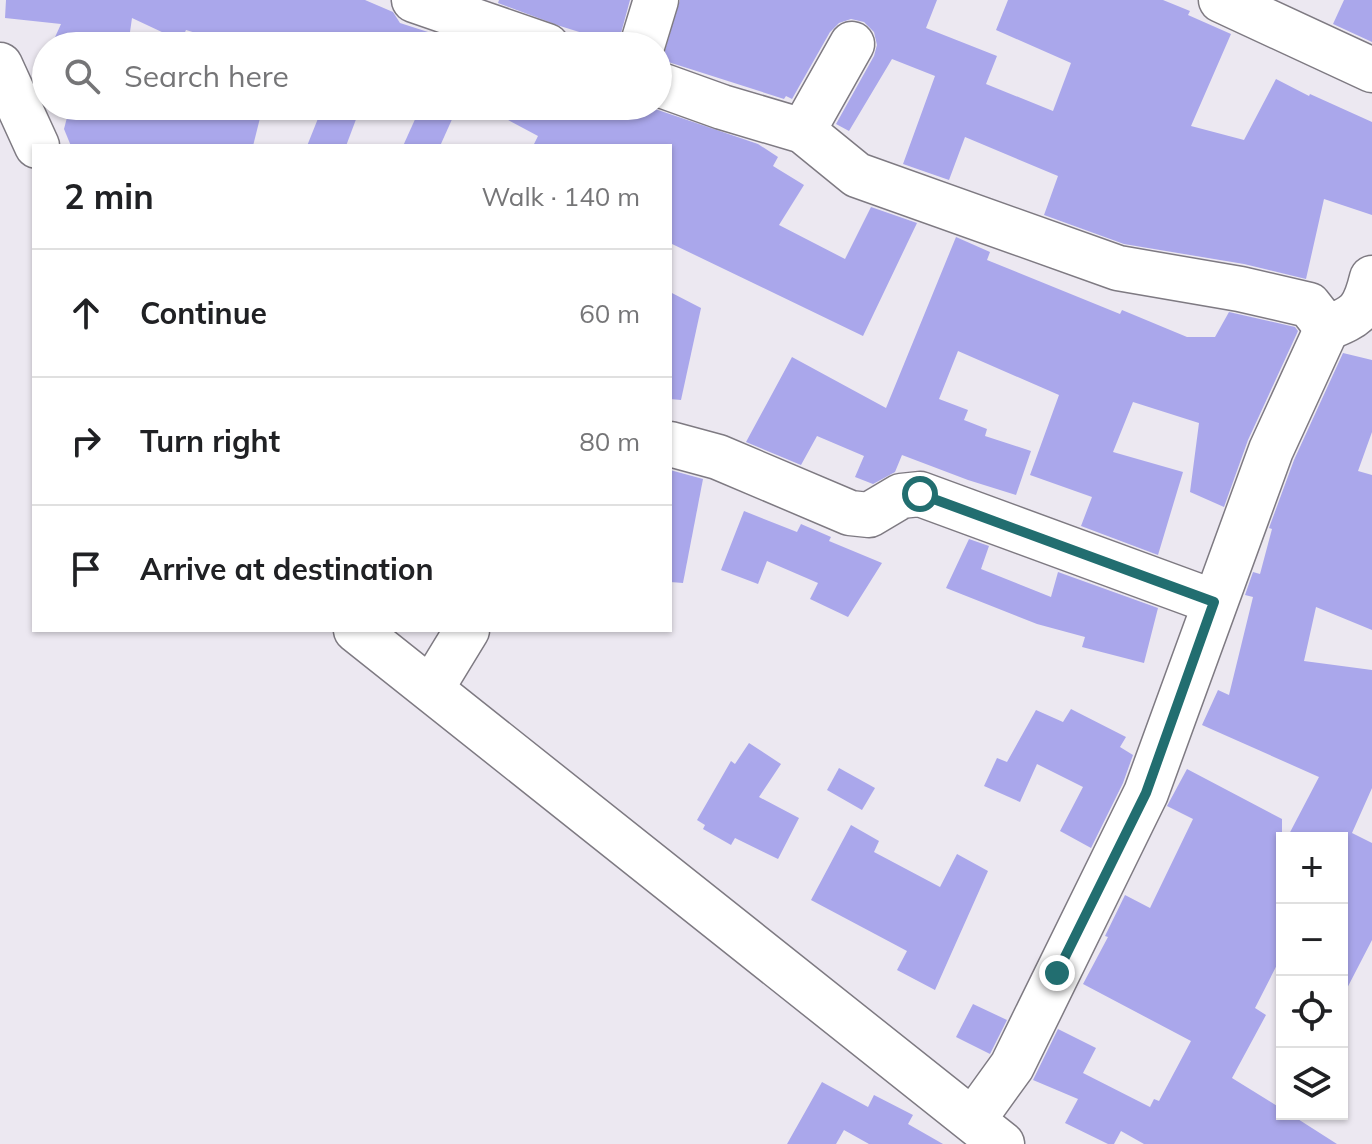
<!DOCTYPE html>
<meta charset="utf-8">
<style>
:root{--surface:#fff;--page:#f6f6f6;--text:#202124;--muted:#757577;--line:#e0e0e0}
body{margin:0;font-family:Mulish,sans-serif;background:var(--page);color:var(--text)}
.controls{position:absolute;right:24px;bottom:24px;display:grid;overflow:hidden;border-radius:0px;box-shadow:0 2px 6px #0004}
.controls button{width:72px;height:72px;display:grid;place-items:center;padding:0;border:0;border-bottom:2px solid var(--line);background:var(--surface);color:var(--text);font:40px sans-serif}
.stop{position:absolute;width:24px;height:24px;margin:-18px;border:6px solid #226e70;border-radius:50%;background:#fff}
.stop.end{background:#226e70;border-color:#fff;box-shadow:0 2px 8px #0008}
.list{margin:0;padding:0;list-style:none}
h2{display:flex;justify-content:space-between;align-items:center;height:104px;margin:0;padding:0 32px;font-size:34px}
h2 small{font-size:26px;font-weight:400;color:var(--muted)}
.list li{display:grid;grid-template-columns:52px 1fr auto;gap:24px;align-items:center;box-sizing:border-box;height:128px;padding:0 32px;border-top:2px solid var(--line)}
.list b{display:block;font-size:30px;white-space:nowrap}
.list em{font-size:26px;font-style:normal;color:var(--muted)}
.icon{flex:none;width:44px;height:44px;fill:none;stroke:currentColor;stroke-width:2;stroke-linecap:round;stroke-linejoin:round}
.map{position:relative;flex:none;width:1372px;height:1144px;overflow:hidden}
.search{position:absolute;background:var(--surface);box-shadow:0 2px 6px #0004;left:32px;top:32px;width:640px;height:88px;display:flex;align-items:center;gap:20px;box-sizing:border-box;padding:0 28px;border-radius:44px;color:var(--muted);font-size:30px}
.panel{position:absolute;background:var(--surface);box-shadow:0 2px 6px #0004;left:32px;top:144px;width:640px;height:488px;border-radius:0px}
.map>svg:first-child{display:block}
.building{fill:#aaa7eb}
.lines{fill:none;stroke-linecap:round;stroke-linejoin:round}
.minor-casing{stroke:#7e7a82;stroke-width:47}
.minor{stroke:#fff;stroke-width:44}
.route{stroke:#226e70;stroke-width:10}
</style>
<div class="map">
<svg width="1372" height="1144" viewBox="0 0 1372 1144">
<rect width="100%" height="100%" fill="#ece8f1"/>
<g class="building">
<polygon points="6,0 365,0 393,12 400,23 456,41 455,46 309,46 281,34 277,46 239,46 186,30 181,41 132,18 128,46 51,46 61,24 5,18"/>
<polygon points="499,0 630,0 618,44 560,26 498,3"/>
<polygon points="680,0 937,0 926,28 997,56 986,84 1053,111 1071,63 996,30 1008,0 1163,0 1190,11 1188,15 1231,34 1191,126 1244,140 1276,79 1309,96 1310,94 1372,122 1372,215 1324,199 1306,279 1244,264 1124,244 1044,215 1058,176 965,137 949,180 903,164 935,76 892,59 849,131 836,124 874,56 877,45 874,32 864,22 851,19 839,23 830,32 792,99 786,96 784,99 662,60"/>
<polygon points="1344,0 1372,0 1372,42 1333,24"/>
<polygon points="70,106 263,106 253,146 71,146 64,129"/>
<polygon points="323,106 361,106 346,146 307,146"/>
<polygon points="421,106 458,106 440,146 403,146"/>
<polygon points="482,106 620,106 644,116 649,107 758,144 778,157 773,166 804,185 779,225 845,259 871,207 917,223 863,336 670,243 670,146 533,146 538,136"/>
<polygon points="956,237 990,252 987,260 1120,314 1122,310 1187,337 1215,337 1229,312 1295,327 1298,331 1248,440 1224,507 1190,492 1199,423 1133,402 1113,452 1183,472 1158,555 1081,526 1092,497 1030,475 1059,395 958,351 939,399 968,410 964,420 987,429 985,436 1031,451 1016,495 968,480 902,455 895,472 873,484 855,477 864,456 817,436 801,465 746,442 792,357 886,408"/>
<polygon points="670,292 701,308 681,400 670,399"/>
<polygon points="1343,353 1372,360 1372,432 1358,471 1372,475 1372,630 1316,607 1304,661 1372,670 1372,788 1352,833 1372,843 1372,940 1342,998 1342,838 1287,838 1319,777 1202,725 1218,690 1229,695 1253,597 1245,595 1253,572 1260,574 1272,529 1269,528 1294,460"/>
<polygon points="670,470 703,479 683,583 670,582"/>
<polygon points="744,511 797,532 801,524 831,537 829,541 882,563 848,617 810,599 818,583 767,561 758,584 721,570"/>
<polygon points="969,539 989,546 981,569 1051,597 1058,572 1158,608 1144,663 1082,647 1085,637 1037,624 946,588"/>
<polygon points="1071,709 1126,737 1120,747 1133,755 1123,783 1091,848 1060,831 1083,787 1037,764 1020,802 984,786 997,758 1007,762 1036,710 1063,722"/>
<polygon points="749,743 781,764 759,797 799,818 778,859 735,838 731,845 703,829 705,825 697,820 731,761 735,764"/>
<polygon points="839,768 875,788 862,810 827,790"/>
<polygon points="1187,769 1282,819 1282,955 1255,1008 1266,1015 1232,1078 1282,1109 1282,1114 1290,1114 1337,1144 1144,1144 1121,1131 1114,1144 1108,1144 1065,1123 1078,1099 1033,1080 1058,1029 1096,1048 1083,1073 1150,1107 1154,1099 1159,1101 1191,1041 1083,984 1108,937 1105,936 1125,895 1150,908 1193,819 1167,806"/>
<polygon points="851,825 879,841 874,852 940,887 957,854 988,871 935,990 897,970 907,951 811,900"/>
<polygon points="973,1004 1007,1020 990,1054 956,1037"/>
<polygon points="822,1082 868,1107 874,1095 913,1115 908,1124 943,1144 869,1144 844,1130 836,1144 787,1144"/>
</g>
<g class="lines">
<defs>
<g id="minor">
<polyline points="414,0 547,46"/>
<polyline points="1221,0 1372,70"/>
<polyline points="642,46 656,0"/>
<polyline points="0,65 37,146"/>
<path d="M658,84L722,107L803,131L857,175L1118,268L1240,289L1309,305L1327,328C1358,316 1364,311 1372,278"/>
<polyline points="803,131 852,44"/>
<polyline points="670,444 718,457 850,513 869,515 901,496 920,494 1214,602"/>
<polyline points="356,630 1002,1144"/>
<polyline points="431,689 467,630"/>
<polyline points="973,1120 1012,1066 1146,793 1271,450 1327,328"/>
</g>
</defs>
<use href="#minor" class="minor-casing"/>
<use href="#minor" class="minor"/>
</g>
<g class="lines">
<polyline class="route" points="920,494 1214,602 1146,793 1057,973"/>
</g>
</svg>
<div class="controls">
<button>+</button>
<button>−</button>
<button><svg class="icon" aria-label="locate" viewBox="0 0 24 24"><circle cx="12" cy="12" r="6"/><path d="M12 2v4M12 18v4M2 12h4M18 12h4"/></svg></button>
<button><svg class="icon" aria-label="layers" viewBox="0 0 24 24"><path d="M12 4l9 5-9 5-9-5zM3 14l9 5 9-5"/></svg></button>
</div>
<div class="stop" style="left:920px;top:494px"></div>
<div class="stop end" style="left:1057px;top:973px"></div>
<div class="search"><svg class="icon" aria-label="search" viewBox="0 0 24 24"><circle cx="10" cy="10" r="6"/><path d="M15 15l6 6"/></svg>Search here</div>
<section class="panel">
<h2>2 min<small>Walk · 140 m</small></h2>
<ul class="list">
<li><svg class="icon" aria-label="ahead" viewBox="0 0 24 24"><path d="M12 20V5M6 11l6-6 6 6"/></svg><div><b>Continue</b></div><em>60 m</em></li>
<li><svg class="icon" aria-label="right" viewBox="0 0 24 24"><path d="M7 20v-9h11M14 6l5 5-5 5"/></svg><div><b>Turn right</b></div><em>80 m</em></li>
<li><svg class="icon" aria-label="arrive" viewBox="0 0 24 24"><path d="M6 21V4h12l-3 4 3 4H6"/></svg><div><b>Arrive at destination</b></div></li>
</ul>
</section>
</div>
